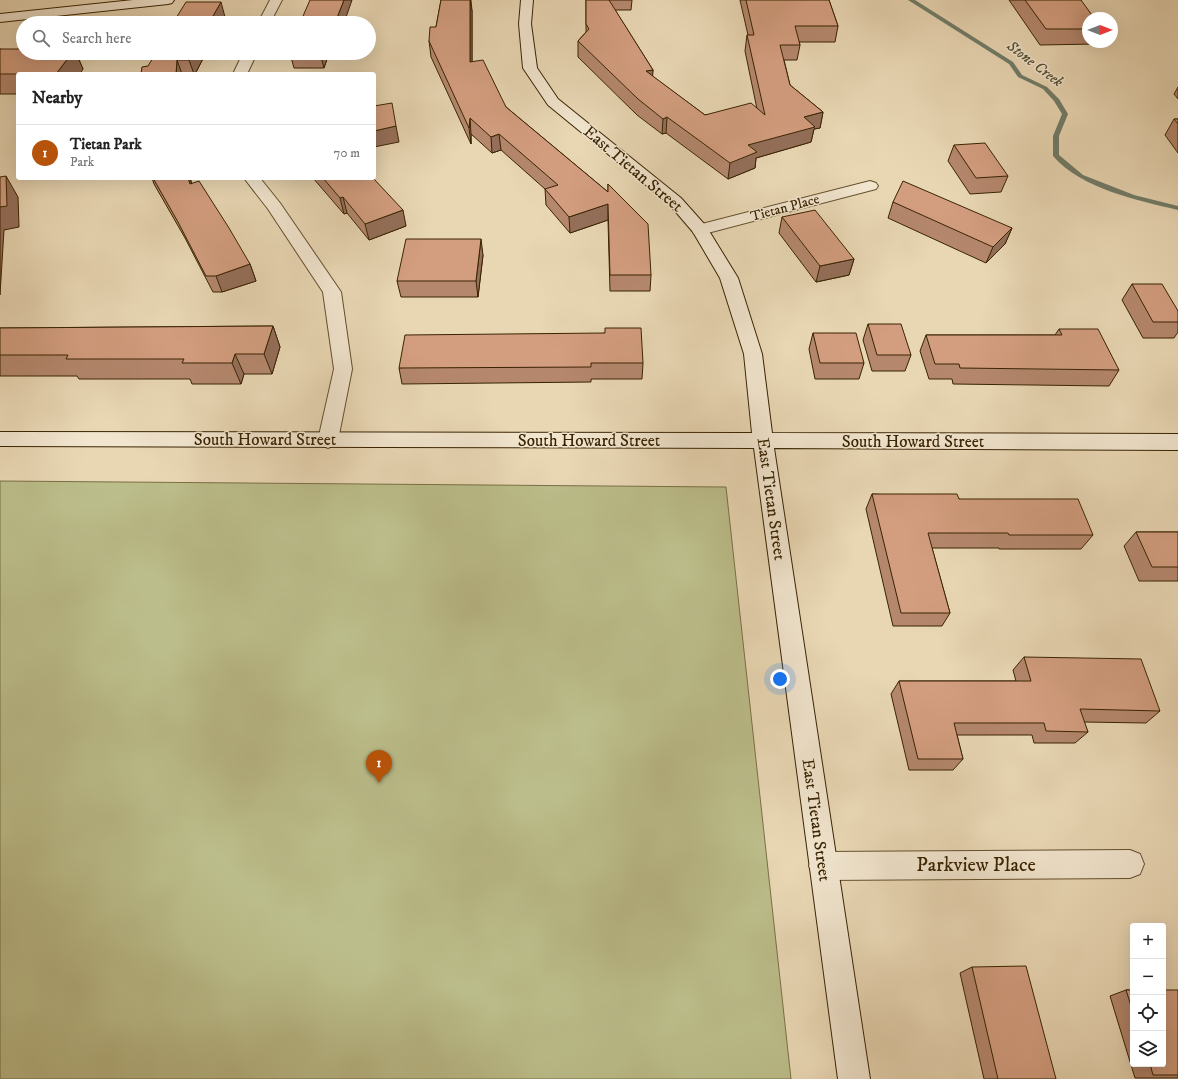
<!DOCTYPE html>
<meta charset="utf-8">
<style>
:root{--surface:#fff;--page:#f2f2f2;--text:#222;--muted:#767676;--line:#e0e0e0;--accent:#b45309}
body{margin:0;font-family:"IM FELL DW Pica",serif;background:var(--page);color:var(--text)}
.controls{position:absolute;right:12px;bottom:12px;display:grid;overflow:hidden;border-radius:4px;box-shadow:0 4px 16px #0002}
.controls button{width:36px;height:36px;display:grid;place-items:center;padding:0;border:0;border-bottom:1px solid var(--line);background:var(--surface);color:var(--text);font:20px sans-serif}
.compass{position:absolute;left:1082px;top:12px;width:36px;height:36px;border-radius:50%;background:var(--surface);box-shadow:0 4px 16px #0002;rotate:90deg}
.you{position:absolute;left:780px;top:679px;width:14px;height:14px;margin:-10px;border:3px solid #fff;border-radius:50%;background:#1a73e8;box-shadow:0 0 0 6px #1a73e833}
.badge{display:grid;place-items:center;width:26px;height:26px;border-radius:50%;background:var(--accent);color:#fff;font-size:13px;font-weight:700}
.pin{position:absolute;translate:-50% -33px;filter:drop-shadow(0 1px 2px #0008)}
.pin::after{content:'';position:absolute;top:21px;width:14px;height:12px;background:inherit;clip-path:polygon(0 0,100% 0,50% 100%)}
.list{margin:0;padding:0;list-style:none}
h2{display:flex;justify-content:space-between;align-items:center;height:52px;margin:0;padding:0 16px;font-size:17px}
h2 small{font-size:13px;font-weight:400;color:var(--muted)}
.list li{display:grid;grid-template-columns:26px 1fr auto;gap:12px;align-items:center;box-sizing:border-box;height:56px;padding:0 16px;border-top:1px solid var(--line)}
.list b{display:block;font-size:15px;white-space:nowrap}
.list p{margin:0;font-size:13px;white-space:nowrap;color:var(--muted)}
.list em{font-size:13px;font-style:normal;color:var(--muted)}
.icon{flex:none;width:22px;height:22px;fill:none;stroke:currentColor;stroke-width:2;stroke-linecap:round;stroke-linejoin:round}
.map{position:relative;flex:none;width:1178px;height:1079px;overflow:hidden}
.search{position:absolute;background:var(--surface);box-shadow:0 4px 16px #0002;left:16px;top:16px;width:360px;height:44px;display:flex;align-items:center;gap:10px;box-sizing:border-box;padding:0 14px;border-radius:22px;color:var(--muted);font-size:15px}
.panel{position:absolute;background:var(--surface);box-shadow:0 4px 16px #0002;left:16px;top:72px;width:360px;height:108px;border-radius:4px}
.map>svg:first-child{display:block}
.green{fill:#bbbd8a;stroke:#7a7046}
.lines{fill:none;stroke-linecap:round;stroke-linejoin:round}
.stream{fill:#717d6a;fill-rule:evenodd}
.minor-casing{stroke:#65502e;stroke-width:2}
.secondary-casing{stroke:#392302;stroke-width:2}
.minor{fill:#f1e5ce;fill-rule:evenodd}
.secondary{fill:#f1e5ce;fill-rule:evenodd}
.wall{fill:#b5886e;stroke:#392302}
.shaded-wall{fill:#946f5a;stroke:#392302}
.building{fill:#d39e80;stroke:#392302}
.labels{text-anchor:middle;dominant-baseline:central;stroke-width:3;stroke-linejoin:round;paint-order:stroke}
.far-street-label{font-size:14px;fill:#392302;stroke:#f1e5ce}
.far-water-label{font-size:15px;font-style:italic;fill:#555036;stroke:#f1e5ce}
.street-label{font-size:17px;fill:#392302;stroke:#f1e5ce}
.near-street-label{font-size:20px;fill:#392302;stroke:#f1e5ce}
</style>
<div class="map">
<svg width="1178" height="1079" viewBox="0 0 1178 1079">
<rect width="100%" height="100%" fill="#e9d7b4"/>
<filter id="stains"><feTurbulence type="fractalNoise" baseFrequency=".005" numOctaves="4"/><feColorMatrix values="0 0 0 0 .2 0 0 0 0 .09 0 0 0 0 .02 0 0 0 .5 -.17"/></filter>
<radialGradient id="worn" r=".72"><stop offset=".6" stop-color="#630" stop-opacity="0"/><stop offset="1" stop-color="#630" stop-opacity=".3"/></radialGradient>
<polygon class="green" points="0,481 726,487 791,1079 0,1079"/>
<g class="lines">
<path class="stream" d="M908,0H915L1013,62L1022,75L1047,87L1059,99L1068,114L1059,136V155L1083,175L1134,195L1178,206V210C1137,200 1082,189 1053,156V136L1062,114L1054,101L1043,89L1018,77L1009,64Z"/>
<defs>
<g id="minor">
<polygon points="270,0 282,0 270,23 258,23"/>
<polygon points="243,53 257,53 247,74 233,74"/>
<polygon points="244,178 260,178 280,203 341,292 352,369 338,440 335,445 328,448 321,445 318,440 334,369 323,292 268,209"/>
<polygon points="870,181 876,183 878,186 876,189 700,235 694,234 692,230 694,226"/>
<polygon points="1130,850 1140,854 1144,864 1140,874 1130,878 823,880 813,876 809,866 813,856 823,852"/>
</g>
<g id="secondary">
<polygon points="133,0 174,0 172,3 168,4 0,22 0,14"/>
<polygon points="521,0 533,0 531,24 537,68 558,99 681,198 706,226 738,278 762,354 772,433 1178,434 1178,450 774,448 870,1079 838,1079 754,448 0,446 0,432 752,433 744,354 720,278 693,232 669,204 548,105 523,68 519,24"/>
</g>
</defs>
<use href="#minor" class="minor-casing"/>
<use href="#secondary" class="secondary-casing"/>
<use href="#minor" class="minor"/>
<use href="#secondary" class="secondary"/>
</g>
<g class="wall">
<polygon points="441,0 471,0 472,11 472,62 506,107 608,192 608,184 651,275 650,291 610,291 608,220 570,233 546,205 545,189 501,150 492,153 471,134 471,144 431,57 429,41 436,27"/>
<polygon points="586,0 632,0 631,10 615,10 653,70 652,76 705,115 757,109 745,51 747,35 748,35 740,0 829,0 838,26 835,42 799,42 800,45 797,60 784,60 790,85 823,112 820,128 814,129 811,142 756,158 755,168 728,179 666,133 662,134 637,115 578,57 578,41 586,32"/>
<polygon points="1009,0 1081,0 1088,18 1088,42 1096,42 1095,44 1040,45"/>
<polygon points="0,49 23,53 76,53 83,69 18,74 18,94 0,94"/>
<polygon points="206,53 195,74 141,74 148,66"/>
<polygon points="290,53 329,53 324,68 294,68"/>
<polygon points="1178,87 1178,99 1174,94"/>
<polygon points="1174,119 1178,119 1178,153 1165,135"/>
<polygon points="954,145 1008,176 1001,192 970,194 948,161"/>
<polygon points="152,178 190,178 192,184 250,264 256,281 222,292 213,292 185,238 154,184"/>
<polygon points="313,178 373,178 406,226 369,240 347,213 344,214"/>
<polygon points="893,202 1012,228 1005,244 986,263 888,218"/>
<polygon points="782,217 854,259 849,275 816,282 779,233"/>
<polygon points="483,255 478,297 401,297 397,281"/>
<polygon points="1132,284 1178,311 1178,332 1174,338 1143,338 1122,300"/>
<polygon points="868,324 911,355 905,371 872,371 863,340"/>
<polygon points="273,326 280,347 272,374 244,374 241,384 192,384 190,379 79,379 77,376 0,376 0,328"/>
<polygon points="1059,329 1119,370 1109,386 953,384 952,379 929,379 920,351 926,335 1055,335"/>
<polygon points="605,333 643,363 642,379 591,379 591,382 402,384 399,368"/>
<polygon points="813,333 864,363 859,379 815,379 809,349"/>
<polygon points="872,494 959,499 1093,535 1081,549 999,549 999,548 932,548 950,613 942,626 893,626 866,509"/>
<polygon points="1136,532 1178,532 1178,581 1139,581 1124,546"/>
<polygon points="1024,657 1160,711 1146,723 1084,722 1088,732 1075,743 1034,743 1032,735 957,735 963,759 953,770 909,770 891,694 899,681 1016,681 1013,670"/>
<polygon points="972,967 1056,1079 984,1079 960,973"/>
<polygon points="1126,990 1133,990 1133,1064 1163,1064 1178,990 1178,1078 1135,1078 1110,996"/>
</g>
<g class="shaded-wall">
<polygon points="344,0 352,0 344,23 335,23"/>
<polygon points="470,0 472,11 472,78 470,62"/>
<polygon points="221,2 225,17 222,23 209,23"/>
<polygon points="72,53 76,53 83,69 80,74 56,74"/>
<polygon points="193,53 206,53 195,74 194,74 189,60"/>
<polygon points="320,53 329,53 324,68"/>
<polygon points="177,60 182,74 176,74"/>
<polygon points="653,70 652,85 646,71"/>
<polygon points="823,112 820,128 814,129 811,142 756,158 755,168 728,179 730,163 748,145 804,117"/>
<polygon points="667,117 666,133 662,134 663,119"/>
<polygon points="470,118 471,134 471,144 469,128"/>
<polygon points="396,126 399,142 374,147 374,131"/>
<polygon points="499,134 501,150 492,153 491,137"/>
<polygon points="6,176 18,197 19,227 4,230 0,295 0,207"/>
<polygon points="188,178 190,178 196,200 190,184"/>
<polygon points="343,197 347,213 344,214 340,198"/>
<polygon points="608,204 608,220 570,233 569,217"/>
<polygon points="403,210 406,226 369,240 365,224"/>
<polygon points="1012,228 1005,244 986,263 993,247"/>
<polygon points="481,239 483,255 478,297 476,281"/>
<polygon points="854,259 849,275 816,282 820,266"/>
<polygon points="250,264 256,281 222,292 216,276"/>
<polygon points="273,326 280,347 272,374 264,354"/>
<polygon points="235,354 244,374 241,384 232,363"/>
</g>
<g class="building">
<polygon points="310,0 344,0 335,23 300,23"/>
<polygon points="441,0 470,0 470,62 483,60 506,107 608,192 608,184 648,224 651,275 610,275 608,204 569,217 545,189 558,185 499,134 491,137 470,118 469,128 429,41 430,27 436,27"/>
<polygon points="586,0 609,0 653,70 646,71 705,115 751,103 765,115 747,35 754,35 746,0 829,0 838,26 795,26 800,45 780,45 790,85 823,112 804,117 815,127 748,145 757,152 730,163 667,117 663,119 638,99 578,41 589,29 586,24"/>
<polygon points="1025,0 1081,0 1094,18 1088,18 1088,29 1046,29"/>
<polygon points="186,2 221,2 209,23 173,23"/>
<polygon points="0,49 23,49 23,53 72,53 56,74 0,74"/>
<polygon points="156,53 193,53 189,60 177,60 176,74 141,74 142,67 148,66"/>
<polygon points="392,103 396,126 374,131 374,106"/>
<polygon points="1174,119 1178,119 1178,124"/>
<polygon points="985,143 1008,176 976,178 954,145"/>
<polygon points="6,176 7,206 0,207 0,177"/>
<polygon points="153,178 188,178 190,184 199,181 229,228 250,264 216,276 206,276 178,222"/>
<polygon points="323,178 373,178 403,210 365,224 343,197 340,198"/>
<polygon points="903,181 1012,228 993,247 893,202"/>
<polygon points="815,210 854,259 820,266 782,217"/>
<polygon points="406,239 481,239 476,281 397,281"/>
<polygon points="1132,284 1162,284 1178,311 1178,322 1153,322"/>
<polygon points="868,324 901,324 911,355 877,355"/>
<polygon points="273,326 264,354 235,354 232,363 182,363 184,359 66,359 68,355 0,355 0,328"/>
<polygon points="605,328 641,328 643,363 591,363 591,367 399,368 405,335 605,333"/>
<polygon points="1059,329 1098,329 1119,370 960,368 959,364 935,364 926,335 1062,335"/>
<polygon points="813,333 856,333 864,363 820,363"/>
<polygon points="872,494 957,494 959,499 1078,499 1093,535 1009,535 1008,533 928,533 950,613 901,613"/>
<polygon points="1136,532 1178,532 1178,567 1152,567"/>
<polygon points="1024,657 1141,659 1160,711 1080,709 1088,732 1046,731 1044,723 954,723 963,759 918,759 899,681 1031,681"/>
<polygon points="1026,966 1056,1079 998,1079 972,967"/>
<polygon points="1126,990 1133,990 1133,1012"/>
<polygon points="1163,990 1178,990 1178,1075 1153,1075 1150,1064 1163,1064"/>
</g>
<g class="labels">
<g class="far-street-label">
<text transform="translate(785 208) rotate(-15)">Tietan Place</text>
</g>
<g class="far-water-label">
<text transform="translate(1035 64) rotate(37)">Stone Creek</text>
</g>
<g class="street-label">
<text transform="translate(633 169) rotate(40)">East Tietan Street</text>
<text x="265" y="440">South Howard Street</text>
<text x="589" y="441">South Howard Street</text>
<text x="913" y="442">South Howard Street</text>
<text transform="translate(771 499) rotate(82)">East Tietan Street</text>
<text transform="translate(816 820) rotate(82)">East Tietan Street</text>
</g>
<g class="near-street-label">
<text x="976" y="865">Parkview Place</text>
</g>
</g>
<rect width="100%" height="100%" filter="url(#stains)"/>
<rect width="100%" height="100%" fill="url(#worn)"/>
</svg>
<div class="controls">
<button>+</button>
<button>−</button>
<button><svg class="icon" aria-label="locate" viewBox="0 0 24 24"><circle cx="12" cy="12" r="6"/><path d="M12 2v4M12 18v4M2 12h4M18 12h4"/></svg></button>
<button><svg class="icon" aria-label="layers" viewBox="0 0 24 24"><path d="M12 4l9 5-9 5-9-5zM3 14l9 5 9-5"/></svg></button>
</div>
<svg class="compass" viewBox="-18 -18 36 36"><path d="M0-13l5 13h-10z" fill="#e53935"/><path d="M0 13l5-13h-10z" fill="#767676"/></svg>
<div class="you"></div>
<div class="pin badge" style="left:379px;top:783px">1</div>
<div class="search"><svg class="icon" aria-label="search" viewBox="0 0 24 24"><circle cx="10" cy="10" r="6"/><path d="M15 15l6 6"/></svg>Search here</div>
<section class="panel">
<h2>Nearby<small></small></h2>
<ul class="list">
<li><span class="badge">1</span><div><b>Tietan Park</b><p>Park</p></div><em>70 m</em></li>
</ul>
</section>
</div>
